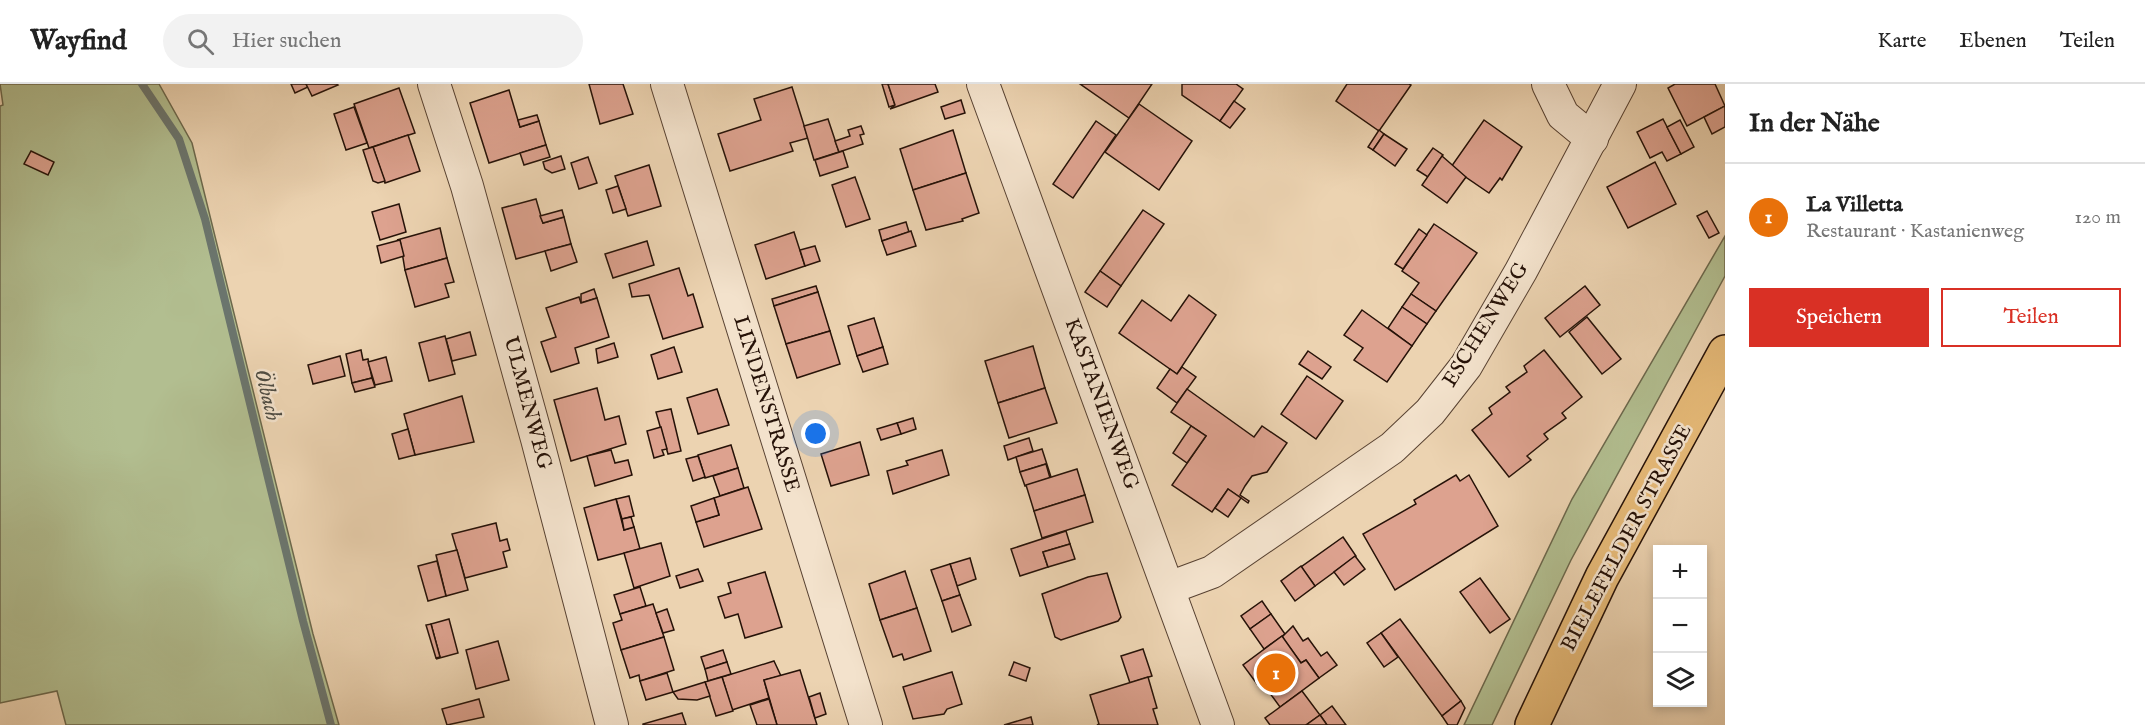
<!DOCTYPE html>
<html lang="de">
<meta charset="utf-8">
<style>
:root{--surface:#fff;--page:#f2f2f2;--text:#222;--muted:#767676;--line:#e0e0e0;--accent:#d93025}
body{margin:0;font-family:"IM FELL English",serif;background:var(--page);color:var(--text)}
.controls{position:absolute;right:18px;bottom:18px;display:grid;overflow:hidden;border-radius:0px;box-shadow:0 3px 9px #0003}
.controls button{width:54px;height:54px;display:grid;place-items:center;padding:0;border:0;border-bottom:2px solid var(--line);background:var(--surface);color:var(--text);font:30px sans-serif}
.you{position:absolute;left:816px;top:350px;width:21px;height:21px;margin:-15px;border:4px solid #fff;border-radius:50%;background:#1a73e8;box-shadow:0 0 0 9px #1a73e833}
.badge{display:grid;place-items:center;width:39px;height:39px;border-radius:50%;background:var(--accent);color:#fff;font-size:20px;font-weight:700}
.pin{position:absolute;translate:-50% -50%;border:3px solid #fff;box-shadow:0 2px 6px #0006}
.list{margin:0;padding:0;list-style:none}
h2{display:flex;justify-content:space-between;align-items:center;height:78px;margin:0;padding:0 24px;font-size:26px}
h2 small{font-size:20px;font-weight:400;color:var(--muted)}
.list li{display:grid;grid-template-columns:39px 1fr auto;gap:18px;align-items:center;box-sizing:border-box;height:108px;padding:0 24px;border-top:2px solid var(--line)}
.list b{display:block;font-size:22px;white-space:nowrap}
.list p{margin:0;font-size:20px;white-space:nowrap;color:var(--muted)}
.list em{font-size:20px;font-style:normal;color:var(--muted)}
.actions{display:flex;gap:12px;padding:18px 24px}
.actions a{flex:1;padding:14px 0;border:2px solid var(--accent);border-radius:0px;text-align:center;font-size:21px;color:var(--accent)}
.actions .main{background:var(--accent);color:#fff}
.icon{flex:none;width:33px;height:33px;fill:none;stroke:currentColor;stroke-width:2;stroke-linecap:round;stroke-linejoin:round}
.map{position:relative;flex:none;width:1725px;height:641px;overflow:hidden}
header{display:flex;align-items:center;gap:36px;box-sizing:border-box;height:84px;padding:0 30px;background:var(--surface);border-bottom:2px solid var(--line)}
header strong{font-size:28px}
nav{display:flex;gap:33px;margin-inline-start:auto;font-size:21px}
.search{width:420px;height:54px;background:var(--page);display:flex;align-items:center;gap:15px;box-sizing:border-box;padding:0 21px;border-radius:33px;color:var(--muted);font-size:22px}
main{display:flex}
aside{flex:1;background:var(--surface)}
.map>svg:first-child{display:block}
.green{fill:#b2be90;stroke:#6c684c;stroke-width:1.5}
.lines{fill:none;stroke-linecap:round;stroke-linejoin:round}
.stream{stroke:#6b756d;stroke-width:8}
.building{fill:#dda28f;stroke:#261208;stroke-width:1.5}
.minor-casing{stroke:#584232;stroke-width:34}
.major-casing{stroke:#261208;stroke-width:36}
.minor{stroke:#f3e2cc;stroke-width:32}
.major{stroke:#e6ba78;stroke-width:33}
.labels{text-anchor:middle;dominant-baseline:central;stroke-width:5;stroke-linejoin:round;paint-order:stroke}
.street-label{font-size:21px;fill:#261208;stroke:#f3e2cc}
.water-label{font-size:22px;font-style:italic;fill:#4e4c43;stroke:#f3e2cc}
</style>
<header>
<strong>Wayfind</strong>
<div class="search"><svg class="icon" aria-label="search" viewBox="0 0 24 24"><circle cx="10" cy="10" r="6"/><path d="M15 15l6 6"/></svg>Hier suchen</div>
<nav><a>Karte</a><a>Ebenen</a><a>Teilen</a></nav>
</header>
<main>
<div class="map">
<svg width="1725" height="641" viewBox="0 0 1725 641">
<rect width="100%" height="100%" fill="#ecd3b1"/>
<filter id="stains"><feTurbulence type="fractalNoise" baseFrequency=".00333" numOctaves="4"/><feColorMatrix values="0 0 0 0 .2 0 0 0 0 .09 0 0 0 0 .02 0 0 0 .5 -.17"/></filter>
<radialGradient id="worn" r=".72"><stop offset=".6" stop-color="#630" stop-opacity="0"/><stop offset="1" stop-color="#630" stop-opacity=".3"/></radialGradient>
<g class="green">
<polygon points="0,0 159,0 192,59 313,550 339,641 66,641 57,607 0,619 0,22 3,21"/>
<polygon points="1725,152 1725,192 1571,476 1492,641 1464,641 1572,415"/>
</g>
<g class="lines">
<polyline class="stream" points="142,0 179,55 205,135 303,537 331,641"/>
</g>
<g class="building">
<polygon points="291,0 306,0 308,3 295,9"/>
<polygon points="306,0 337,0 338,1 312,12"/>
<polygon points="589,0 623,0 633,30 600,40"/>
<polygon points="882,0 888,0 895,21 889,23"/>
<polygon points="888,0 935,0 938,8 890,25 895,21"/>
<polygon points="1080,0 1152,0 1129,34"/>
<polygon points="1182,0 1236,0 1243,5 1220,37 1182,11"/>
<polygon points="1347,0 1409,0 1411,1 1379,47 1336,17"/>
<polygon points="1675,0 1715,0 1725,22 1687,42 1668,4"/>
<polygon points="792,3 808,54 790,59 793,67 730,87 718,50 761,36 754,15"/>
<polygon points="399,4 415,49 369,64 354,20"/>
<polygon points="509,6 520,43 539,37 546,61 489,79 470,19"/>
<polygon points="961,16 965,29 945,35 941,23"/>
<polygon points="1234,17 1245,25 1230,44 1220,37"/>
<polygon points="1139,20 1192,57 1159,106 1105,68"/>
<polygon points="1725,22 1725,43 1712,50 1704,33"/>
<polygon points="354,23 367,59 346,66 334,30"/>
<polygon points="537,31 539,37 520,43 518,36"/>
<polygon points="828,35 839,68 814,76 804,42"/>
<polygon points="1663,35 1681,70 1667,77 1662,68 1650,74 1637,48"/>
<polygon points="1484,36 1522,63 1502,96 1500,94 1489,109 1451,83"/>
<polygon points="1680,36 1694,63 1681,70 1667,43"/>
<polygon points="1096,37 1116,51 1073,114 1053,100"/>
<polygon points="861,42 864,50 860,51 863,60 839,68 835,57 850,52 848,46"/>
<polygon points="953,46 966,89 913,106 900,65"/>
<polygon points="1379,46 1384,50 1373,66 1368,63"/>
<polygon points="1384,50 1407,65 1395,82 1373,66"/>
<polygon points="408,51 420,87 385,99 373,63"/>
<polygon points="546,61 550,73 524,81 520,69"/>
<polygon points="373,63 385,97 378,99 373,97 363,66"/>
<polygon points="1433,64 1443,71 1428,93 1417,86"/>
<polygon points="31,67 54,78 48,91 24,80"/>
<polygon points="843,67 848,83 820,92 815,76"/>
<polygon points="561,72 565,85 552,89 545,85 543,78"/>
<polygon points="1442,72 1466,93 1447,119 1422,101"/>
<polygon points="588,73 597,99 579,105 571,79"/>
<polygon points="1655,78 1676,120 1628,144 1607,103"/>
<polygon points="649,81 661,122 628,132 615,92"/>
<polygon points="966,89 979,129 962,135 963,137 926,146 913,106"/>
<polygon points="855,93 870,135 846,143 832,101"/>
<polygon points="618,102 626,125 613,129 606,106"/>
<polygon points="536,115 543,139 564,133 571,160 516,175 502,124"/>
<polygon points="399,120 406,148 380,156 372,128"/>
<polygon points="562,126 564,133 543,139 540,132"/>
<polygon points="1143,126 1164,140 1121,202 1100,187"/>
<polygon points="1707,127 1719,149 1709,154 1697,132"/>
<polygon points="906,138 909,148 882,157 879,146"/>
<polygon points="1434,140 1477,169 1436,227 1411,210 1419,199 1402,187"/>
<polygon points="440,144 447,174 405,186 400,156 397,156"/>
<polygon points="1419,145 1427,151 1403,185 1395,180"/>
<polygon points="911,147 916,162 887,171 882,157"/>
<polygon points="794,148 805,182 766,195 755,161"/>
<polygon points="400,156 404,172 381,179 377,162"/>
<polygon points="647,157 654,181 613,194 605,170"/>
<polygon points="571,160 577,178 551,187 545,167"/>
<polygon points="815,162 820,177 805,182 800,166"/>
<polygon points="447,174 454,198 445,200 449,213 415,223 405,186"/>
<polygon points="679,184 688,212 693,210 703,243 663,255 649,211 632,213 629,200"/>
<polygon points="1100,187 1121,202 1107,223 1085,208"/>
<polygon points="816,202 818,208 774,222 772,215"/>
<polygon points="1585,202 1600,221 1560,253 1545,234"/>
<polygon points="594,205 597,214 581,219 581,210"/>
<polygon points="818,208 830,247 786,260 774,222"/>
<polygon points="1411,210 1436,227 1427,240 1402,223"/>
<polygon points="1189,211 1216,231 1177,290 1119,249 1142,216 1171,237"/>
<polygon points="579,213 581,219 597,214 609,253 575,264 579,279 551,288 541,258 556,253 546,224"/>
<polygon points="1402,223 1427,240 1412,262 1388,244"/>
<polygon points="1362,226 1412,262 1387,298 1354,276 1363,264 1344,251"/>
<polygon points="1587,233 1621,275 1602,290 1569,248"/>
<polygon points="874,234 883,263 857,272 848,242"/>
<polygon points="830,247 840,280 797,294 786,260"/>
<polygon points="470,248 476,271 452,277 446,255"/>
<polygon points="445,252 455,290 429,297 419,259"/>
<polygon points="614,259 618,273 598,279 596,265"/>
<polygon points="1033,262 1045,304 998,319 985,277"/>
<polygon points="674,263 682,288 658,295 651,271"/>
<polygon points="883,263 888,280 863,288 857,272"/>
<polygon points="361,266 363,276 368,275 372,294 352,299 346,270"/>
<polygon points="1544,266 1582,313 1562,329 1566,334 1544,350 1548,355 1527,372 1531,376 1509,393 1472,346 1492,330 1489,324 1510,308 1506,303 1527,288 1524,282"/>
<polygon points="1308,267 1331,283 1322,295 1299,280"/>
<polygon points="340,272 345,292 313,300 308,281"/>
<polygon points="386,273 392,297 375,301 368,278"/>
<polygon points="1182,283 1196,293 1177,319 1157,304 1170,285 1177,290"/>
<polygon points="1307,292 1343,317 1316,355 1281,330"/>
<polygon points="372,294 375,303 355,308 352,299"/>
<polygon points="597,304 605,336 619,332 626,360 571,377 554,316"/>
<polygon points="1045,304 1057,339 1009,354 998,319"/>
<polygon points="717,305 729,341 698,350 687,314"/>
<polygon points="1187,305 1254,353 1262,342 1287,359 1267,388 1252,392 1245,402 1240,411 1249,417 1248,419 1228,405 1212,428 1172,401 1206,352 1171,328"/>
<polygon points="462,312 474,358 415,371 404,330"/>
<polygon points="671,325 681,367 668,370 656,328"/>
<polygon points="913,334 916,345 901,350 897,339"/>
<polygon points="897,339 901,350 881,356 877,345"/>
<polygon points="1191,342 1206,352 1187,379 1173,369"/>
<polygon points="661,343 667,365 662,366 664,371 654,374 647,347"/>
<polygon points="408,345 415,371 399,375 392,350"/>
<polygon points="1029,354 1033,367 1008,376 1004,362"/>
<polygon points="860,358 869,391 831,402 821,370"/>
<polygon points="731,361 738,384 705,394 698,371"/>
<polygon points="1042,365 1051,393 1046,380 1020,388 1016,373"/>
<polygon points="611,366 615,379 628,376 632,391 595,402 587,372"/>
<polygon points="942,366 949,391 893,410 887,387 908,381 906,377"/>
<polygon points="698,372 705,393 693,397 686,375"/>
<polygon points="1046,380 1050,394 1025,402 1020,388"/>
<polygon points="738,384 744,404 720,412 713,392"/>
<polygon points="1077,385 1085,411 1034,427 1026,401"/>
<polygon points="1456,391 1460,397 1469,391 1498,442 1395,506 1363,450 1416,420 1414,416"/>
<polygon points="748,403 762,445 704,463 696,438 719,431 714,414"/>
<polygon points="1228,405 1241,414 1228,433 1215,424"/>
<polygon points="1085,411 1093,438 1042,454 1034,427"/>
<polygon points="629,412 634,432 622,435 616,415"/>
<polygon points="714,414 719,431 696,438 691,422"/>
<polygon points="616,415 624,446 634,443 640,465 598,476 584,424"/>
<polygon points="631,433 634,443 624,446 622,435"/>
<polygon points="496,439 500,457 507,455 510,466 503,468 507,483 465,494 452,450"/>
<polygon points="1066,447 1070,460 1043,468 1048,483 1020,492 1011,465"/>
<polygon points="1343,453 1356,472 1315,502 1301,483"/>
<polygon points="661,459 670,492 634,504 624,469"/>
<polygon points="1070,460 1075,475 1048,483 1043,468"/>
<polygon points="457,466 468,506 446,512 436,471"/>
<polygon points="1355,472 1365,485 1344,501 1334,488"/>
<polygon points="970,474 976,495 957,502 950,480"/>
<polygon points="437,477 446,512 428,517 418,482"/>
<polygon points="950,480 960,511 942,517 931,486"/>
<polygon points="1301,482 1315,502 1295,517 1281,497"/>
<polygon points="698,485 703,497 680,504 676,492"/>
<polygon points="905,487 917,524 880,536 869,500"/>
<polygon points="765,488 782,543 745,554 738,530 725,534 718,513 731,509 728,499"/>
<polygon points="1107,489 1121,533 1118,537 1061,556 1055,553 1042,510 1088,493"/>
<polygon points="1480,494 1510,535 1490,549 1460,508"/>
<polygon points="640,503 646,522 620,530 614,511"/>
<polygon points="960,511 971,541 952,548 942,517"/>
<polygon points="1262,517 1271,530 1250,545 1241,532"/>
<polygon points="653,520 664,553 621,566 613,539 622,536 620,530"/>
<polygon points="917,524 931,567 904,576 902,570 893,573 880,536"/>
<polygon points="667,525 674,546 663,549 656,529"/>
<polygon points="1271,530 1285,550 1264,565 1250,545"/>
<polygon points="449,535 458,569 436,575 440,573 431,540"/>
<polygon points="1400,535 1461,617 1442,632 1381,549"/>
<polygon points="431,540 440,573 436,574 426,541"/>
<polygon points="1293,542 1303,557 1308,554 1321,572 1327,568 1337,581 1319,594 1306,576 1301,579 1282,553"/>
<polygon points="1381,549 1398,573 1384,583 1367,559"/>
<polygon points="1282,552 1301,579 1306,576 1319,594 1280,623 1261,597 1257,600 1243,581"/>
<polygon points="664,553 674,586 640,597 639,591 630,594 621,566"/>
<polygon points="498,557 509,596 476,605 466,566"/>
<polygon points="1143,565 1152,592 1130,599 1121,572"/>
<polygon points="723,566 727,578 705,585 701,573"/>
<polygon points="774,577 781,592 764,596 769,614 732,626 722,593"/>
<polygon points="727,578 731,590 708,597 705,585"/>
<polygon points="1014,578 1030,584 1026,597 1009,591"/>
<polygon points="800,586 817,641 777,641 764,596"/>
<polygon points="952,588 962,620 947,625 944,630 913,635 903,603"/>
<polygon points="667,589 673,608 646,616 640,597"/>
<polygon points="722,593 733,627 716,632 705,598"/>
<polygon points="1148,593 1157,624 1153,625 1158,641 1097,641 1099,640 1090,611"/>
<polygon points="705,598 710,612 697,616 678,615 673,608"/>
<polygon points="1302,607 1320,631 1306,641 1270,641 1265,634"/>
<polygon points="820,609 826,630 815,634 809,613"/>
<polygon points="479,615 484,633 447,641 442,625"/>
<polygon points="769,615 777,641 757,641 750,621"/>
<polygon points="1461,617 1465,624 1457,641 1448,641 1442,632"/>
<polygon points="1332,622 1346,641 1327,641 1320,631"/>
<polygon points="682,629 686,641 643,641 643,640"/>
<polygon points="1320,631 1327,641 1306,641"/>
<polygon points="1031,633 1033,641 1004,641"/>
</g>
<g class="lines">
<defs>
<g id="minor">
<polyline points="434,0 467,102 537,355 612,641"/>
<polyline points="667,0 866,641"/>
<polyline points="983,0 1218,641"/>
<polyline points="1548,0 1563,31 1592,55"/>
<polyline points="1169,504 1212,488 1392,364 1430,328 1466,282 1521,187 1620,0"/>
</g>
<polyline id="major" points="1532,641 1602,493 1725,268"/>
</defs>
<use href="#minor" class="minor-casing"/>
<use href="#major" class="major-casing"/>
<use href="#minor" class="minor"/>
<use href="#major" class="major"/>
</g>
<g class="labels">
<g class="street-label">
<text transform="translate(1486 241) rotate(-58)">ESCHENWEG</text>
<text transform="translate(527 319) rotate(75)">ULMENWEG</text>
<text transform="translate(766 320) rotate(73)">LINDENSTRASSE</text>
<text transform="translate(1101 320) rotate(70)">KASTANIENWEG</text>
<text transform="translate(1627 454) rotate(-62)">BIELEFELDER STRASSE</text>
</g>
<g class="water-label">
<text transform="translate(267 311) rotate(76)">Ölbach</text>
</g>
</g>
<rect width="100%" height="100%" filter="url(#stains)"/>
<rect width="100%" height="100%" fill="url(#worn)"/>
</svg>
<div class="controls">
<button>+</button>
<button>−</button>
<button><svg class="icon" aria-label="layers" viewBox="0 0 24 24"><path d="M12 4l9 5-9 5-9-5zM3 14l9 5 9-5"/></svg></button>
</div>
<div class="you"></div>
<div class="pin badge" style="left:1276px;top:589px;background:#e8710a">1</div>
</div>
<aside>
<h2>In der Nähe<small></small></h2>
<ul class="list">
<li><span class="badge" style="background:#e8710a">1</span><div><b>La Villetta</b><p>Restaurant · Kastanienweg</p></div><em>120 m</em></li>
</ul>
<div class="actions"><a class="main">Speichern</a><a>Teilen</a></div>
</aside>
</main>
